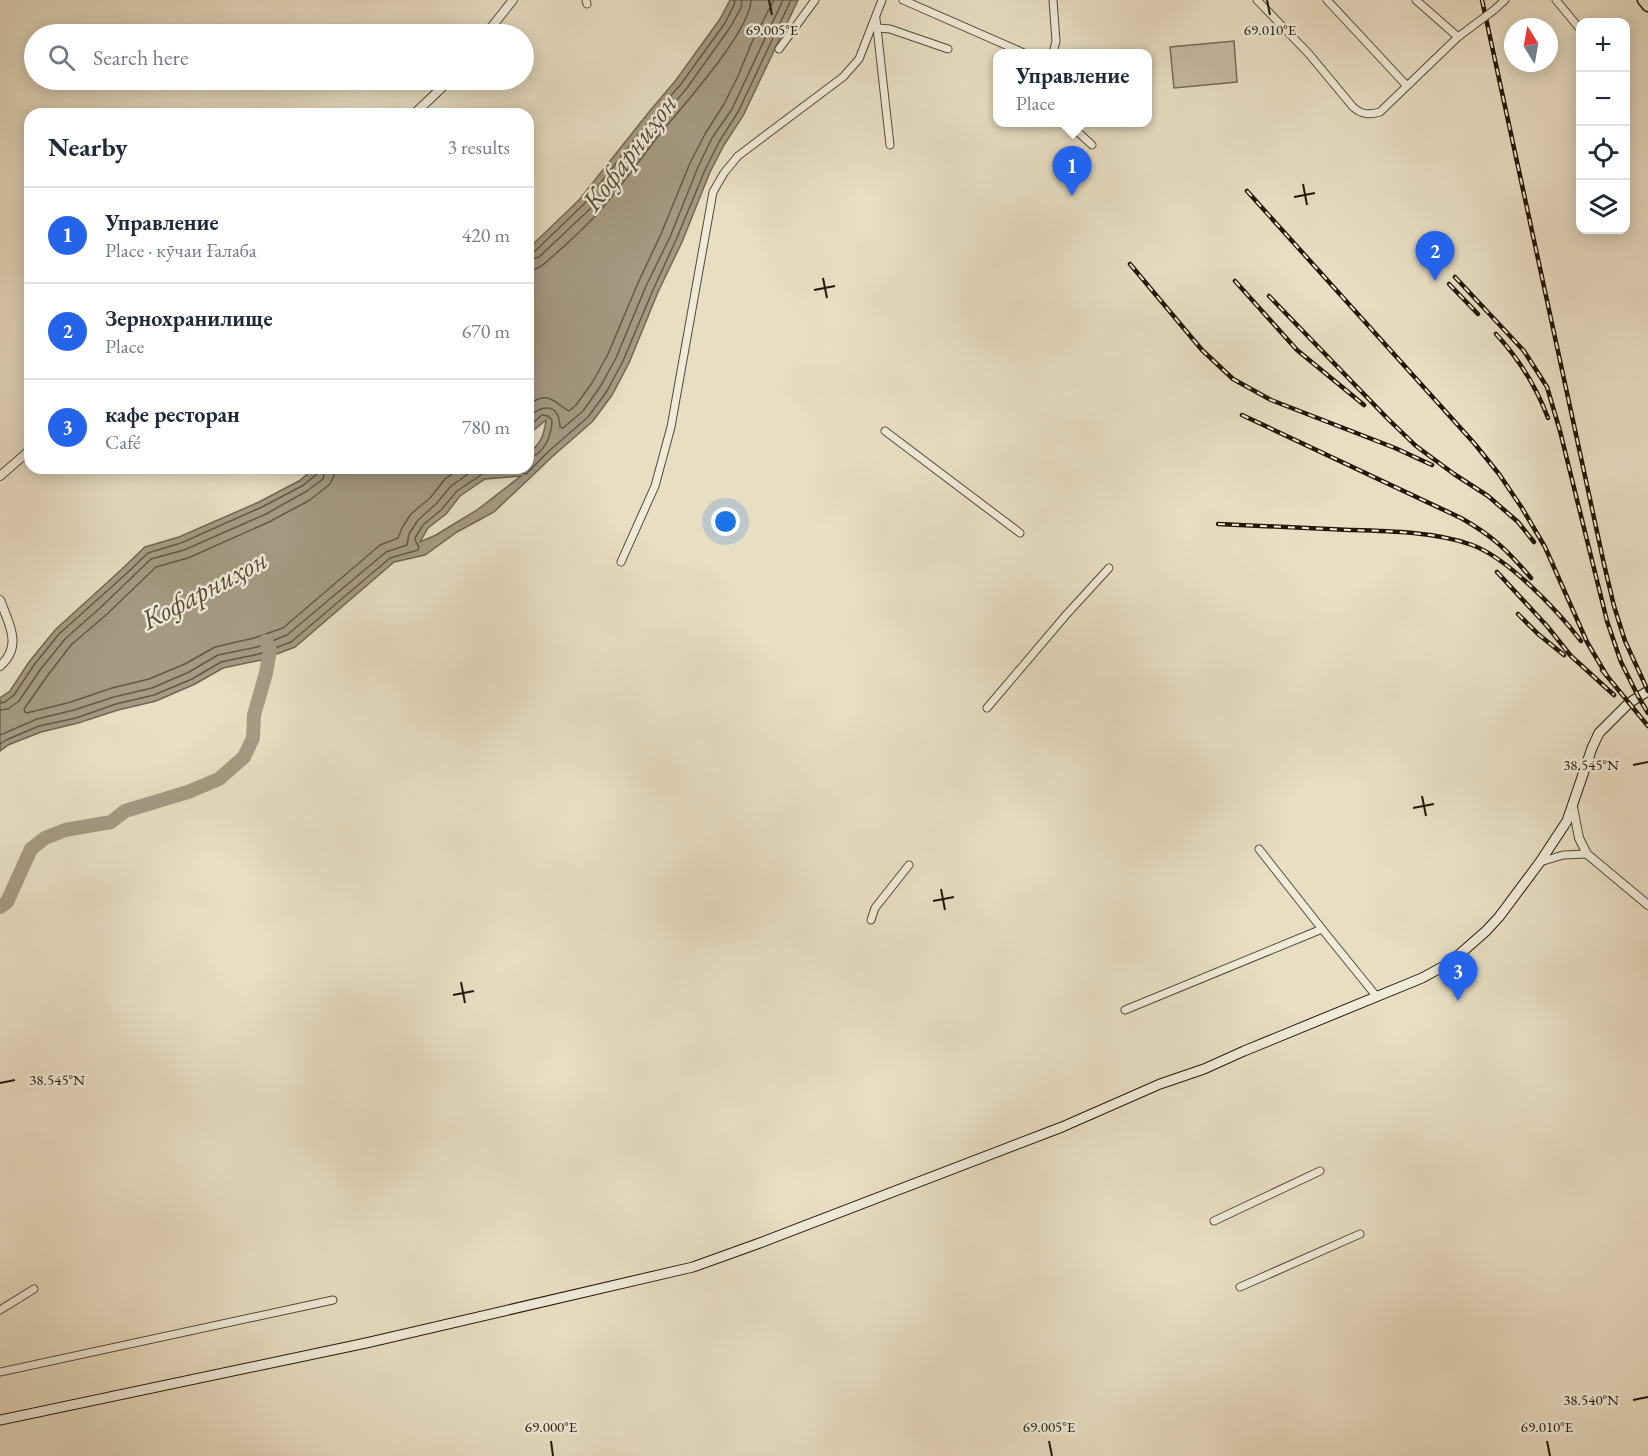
<!DOCTYPE html>
<meta charset="utf-8">
<style>
:root{--surface:#fff;--page:#f2f2f3;--text:#1f2937;--muted:#747a83;--line:#e0e1e3;--accent:#2563eb}
body{margin:0;font-family:"EB Garamond",serif;background:var(--page);color:var(--text)}
.controls{position:absolute;right:18px;top:18px;display:grid;overflow:hidden;border-radius:12px;box-shadow:0 3px 15px #0003}
.controls button{width:54px;height:54px;display:grid;place-items:center;padding:0;border:0;border-bottom:2px solid var(--line);background:var(--surface);color:var(--text);font:30px sans-serif}
.compass{position:absolute;left:1504px;top:18px;width:54px;height:54px;border-radius:50%;background:var(--surface);box-shadow:0 3px 15px #0003;rotate:349deg}
.you{position:absolute;left:726px;top:522px;width:21px;height:21px;margin:-15px;border:4px solid #fff;border-radius:50%;background:#1a73e8;box-shadow:0 0 0 9px #1a73e833}
.badge{display:grid;place-items:center;width:39px;height:39px;border-radius:50%;background:var(--accent);color:#fff;font-size:20px;font-weight:700}
.pin{position:absolute;translate:-50% -50px;filter:drop-shadow(0 2px 3px #0008)}
.pin::after{content:'';position:absolute;top:32px;width:21px;height:18px;background:inherit;clip-path:polygon(0 0,100% 0,50% 100%)}
.popup{position:absolute;left:993px;top:49px;width:159px;height:78px;box-sizing:border-box;display:grid;place-content:center;border-radius:12px;background:var(--surface);filter:drop-shadow(0 2px 4px #0005);font-size:20px;white-space:nowrap;color:var(--muted)}
.popup b{font-size:22px;color:var(--text)}
.popup::after{content:'';position:absolute;left:50%;top:100%;margin-left:-12px;border:12px solid transparent;border-top-color:var(--surface)}
.list{margin:0;padding:0;list-style:none}
h2{display:flex;justify-content:space-between;align-items:center;height:78px;margin:0;padding:0 24px;font-size:26px}
h2 small{font-size:20px;font-weight:400;color:var(--muted)}
.list li{display:grid;grid-template-columns:39px 1fr auto;gap:18px;align-items:center;box-sizing:border-box;height:96px;padding:0 24px;border-top:2px solid var(--line)}
.list b{display:block;font-size:22px;white-space:nowrap}
.list p{margin:0;font-size:20px;white-space:nowrap;color:var(--muted)}
.list em{font-size:20px;font-style:normal;color:var(--muted)}
.icon{flex:none;width:33px;height:33px;fill:none;stroke:currentColor;stroke-width:2;stroke-linecap:round;stroke-linejoin:round}
.map{position:relative;flex:none;width:1648px;height:1456px;overflow:hidden}
.search{position:absolute;background:var(--surface);box-shadow:0 3px 15px #0003;left:24px;top:24px;width:510px;height:66px;display:flex;align-items:center;gap:15px;box-sizing:border-box;padding:0 21px;border-radius:33px;color:var(--muted);font-size:22px}
.panel{position:absolute;background:var(--surface);box-shadow:0 3px 15px #0003;left:24px;top:108px;width:510px;height:366px;border-radius:18px}
.map>svg:first-child{display:block}
.green{fill:#c7bca3;stroke:#756a54;stroke-width:1.5}
.water{fill:#a59a83;stroke:#716651;stroke-width:1.5;fill-rule:evenodd}
.lines{fill:none;stroke-linecap:round;stroke-linejoin:round}
.shore{stroke:#645844;stroke-width:1.5}
.river{stroke:#a59a83;stroke-width:14}
.minor-casing{stroke:#544935;stroke-width:9}
.tertiary-casing{stroke:#544935;stroke-width:10}
.secondary-casing{stroke:#231706;stroke-width:11}
.primary-casing{stroke:#231706;stroke-width:13}
.minor{stroke:#f0ead8;stroke-width:7}
.tertiary{stroke:#f0ead8;stroke-width:8}
.secondary{stroke:#f0ead8;stroke-width:9}
.primary{stroke:#e8dec3;stroke-width:10}
.rail-casing{stroke:#231706;stroke-width:4.5}
.rail{stroke:#f0ead8;stroke-width:2;stroke-dasharray:7;stroke-linecap:butt}
.minor-bridge-casing{stroke:#544935;stroke-width:9;stroke-linecap:butt}
.minor-bridge{stroke:#f0ead8;stroke-width:7}
.ticks{fill:none;stroke:#231706;stroke-width:2}
.labels{text-anchor:middle;dominant-baseline:central;stroke-width:5;stroke-linejoin:round;paint-order:stroke}
.water-label{font-size:28px;font-style:italic;fill:#574b38;stroke:#f0ead8}
.ticks-label{font-size:15px;text-anchor:middle;fill:#231706;stroke:#f0ead8;stroke-width:5;stroke-linejoin:round;paint-order:stroke}
</style>
<div class="map">
<svg width="1648" height="1456" viewBox="0 0 1648 1456">
<rect width="100%" height="100%" fill="#e8dec3"/>
<filter id="stains"><feTurbulence type="fractalNoise" baseFrequency=".00333" numOctaves="4"/><feColorMatrix values="0 0 0 0 .2 0 0 0 0 .09 0 0 0 0 .02 0 0 0 .5 -.17"/></filter>
<radialGradient id="worn" r=".72"><stop offset=".6" stop-color="#630" stop-opacity="0"/><stop offset="1" stop-color="#630" stop-opacity=".3"/></radialGradient>
<polygon class="green" points="1234,41 1237,82 1174,88 1170,47"/>
<path class="water" d="M730,0H798L743,116L724,145L710,172L682,242L658,292L629,363L612,395L593,421L553,456L494,512L457,532L425,555L394,562L295,647L261,660L223,668L195,684L156,701L118,710L78,723L41,732L8,745L0,751V698L10,691L29,662L55,630L122,569L145,547L179,537L259,502L299,481L315,468H528V453C541,444 544,435 546,420L528,435V249L579,200L649,112L676,80L720,19ZM521,476L477,510L436,535L420,542L428,528L446,514L460,496L485,479Z"/>
<g class="lines">
<g class="shore">
<polyline points="528,253 535,251 584,204 653,116 681,84 725,23 734,5 735,0"/>
<polyline points="528,260 539,257 590,209 659,121 687,88 731,26 741,8 742,0"/>
<path d="M528,270L536,269L544,264C561,249 582,231 597,214C619,189 639,161 659,135C681,108 750,32 751,0"/>
<path d="M528,405C549,389 554,403 569,411L576,405L592,383L608,354L638,283L661,234L690,163L705,134L724,104L738,76L752,42L774,0"/>
<path d="M528,417C543,404 559,403 560,427L563,428L583,411L600,387L616,358L646,286L670,237L698,167L712,138L732,109L783,0"/>
<path d="M528,427L542,415L548,416L552,420C552,435 544,455 528,458"/>
<polyline points="335,468 334,476 330,484 310,500 269,522 188,558 156,567 106,615 71,645 48,675 24,709 25,712 27,713 71,702 112,688 149,679 185,664 215,647 254,638 283,628 380,545 398,538 402,528 411,514 430,498 445,479 461,468"/>
<polyline points="0,703 5,702 14,695 34,665 59,634 126,574 148,553 181,543 262,507 302,486 316,475 318,468"/>
<polyline points="0,710 8,709 19,701 40,670 65,639 100,608 151,559 184,550 266,514 307,491 323,479 326,468"/>
<polyline points="0,735 37,719 74,710 114,697 152,688 189,672 218,655 257,647 287,635 386,552 407,545 409,534 418,520 436,504 451,486 477,468"/>
<polyline points="0,744 6,740 39,726 76,718 116,704 154,695 192,679 221,662 259,654 291,642 390,558 418,550 419,547 416,542 415,538 423,525 441,510 457,491 484,473 516,470 526,474 549,451 588,417 607,391 623,361 653,290 676,240 705,170 719,142 738,112 791,0"/>
</g>
<polyline class="river" points="0,907 7,902 31,849 45,838 65,830 111,822 125,811 188,792 219,779 244,757 253,738 254,715 266,673 270,650 266,641"/>
<defs>
<g id="minor">
<polyline points="586,0 587,4"/>
<polyline points="903,0 1024,53"/>
<path d="M1257,0L1309,54L1353,107C1362,115 1369,115 1380,112L1458,37"/>
<polyline points="1327,0 1407,86"/>
<polyline points="1416,0 1458,37 1474,25"/>
<polyline points="1556,0 1580,29"/>
<polyline points="1494,10 1505,0"/>
<polyline points="876,19 890,145"/>
<polyline points="878,28 890,29 948,49"/>
<polyline points="779,49 815,0"/>
<polyline points="1053,53 1056,41 1053,0"/>
<polyline points="1067,122 1092,145"/>
<polyline points="885,431 1020,533"/>
<polyline points="621,562 655,486 671,427 713,192 724,173 738,156 843,77 859,59 882,0"/>
<polyline points="987,708 1066,615 1109,568"/>
<polyline points="1540,862 1563,855 1587,854"/>
<polyline points="871,920 875,908 909,865"/>
<polyline points="1322,929 1377,997"/>
<polyline points="1125,1010 1322,929 1259,849"/>
<polyline points="1214,1221 1320,1171"/>
<polyline points="1240,1287 1360,1234"/>
<polyline points="0,1310 34,1289"/>
<polyline points="0,1372 333,1300"/>
</g>
<g id="tertiary">
<polyline points="486,34 513,0"/>
<polyline points="414,114 450,80"/>
<polyline points="0,476 30,450"/>
<path d="M0,600C9,624 23,646 0,666"/>
<polyline points="1573,807 1579,838 1587,854 1648,905"/>
</g>
<polyline id="secondary" points="0,1420 366,1343 693,1267 757,1244 1062,1127 1160,1084 1204,1069 1244,1051 1422,978 1446,965 1461,953 1486,931 1499,917 1540,862 1567,821 1592,748 1599,733 1629,703 1648,691"/>
<polyline id="primary" points="1643,0 1648,6"/>
</defs>
<use href="#minor" class="minor-casing"/>
<use href="#tertiary" class="tertiary-casing"/>
<use href="#secondary" class="secondary-casing"/>
<use href="#primary" class="primary-casing"/>
<use href="#minor" class="minor"/>
<use href="#tertiary" class="tertiary"/>
<use href="#secondary" class="secondary"/>
<use href="#primary" class="primary"/>
<defs>
<g id="rail">
<polyline points="1482,0 1604,564 1614,606 1625,641 1648,691"/>
<polyline points="1247,191 1474,443 1499,474 1522,508 1545,547 1587,642 1607,676"/>
<polyline points="1130,264 1202,350 1233,379 1271,400 1395,448 1432,465"/>
<polyline points="1455,277 1524,351 1547,387 1560,431 1607,621 1621,662 1638,696 1648,713"/>
<polyline points="1235,281 1297,350 1364,405"/>
<polyline points="1449,284 1478,314"/>
<polyline points="1269,296 1388,419 1416,446 1454,474 1488,496 1518,522 1534,542"/>
<path d="M1496,334C1519,359 1536,386 1548,418"/>
<path d="M1242,415L1461,518C1493,536 1508,551 1531,578"/>
<path d="M1218,524C1262,526 1306,528 1350,530C1389,531 1436,532 1472,545C1508,558 1558,611 1581,641"/>
<polyline points="1497,572 1547,626 1571,656 1614,695"/>
<polyline points="1518,614 1538,634 1564,655"/>
<polyline points="1602,670 1648,726"/>
</g>
</defs>
<use href="#rail" class="rail-casing"/>
<use href="#rail" class="rail"/>
<defs>
<polyline id="minor-bridge" points="1474,25 1494,10"/>
</defs>
<use href="#minor-bridge" class="minor-bridge-casing"/>
<use href="#minor-bridge" class="minor-bridge"/>
</g>
<path class="ticks" d="M769,0L772,15M1267,0L1270,15M1303,184L1307,205M1294,197L1315,193M823,278L827,298M814,290L835,286M1633,765L1648,762M1422,796L1426,816M1413,808L1434,804M941,889L945,910M933,901L954,897M461,982L465,1003M453,995L474,991M0,1083L15,1080M1633,1400L1648,1397M551,1441L553,1456M1049,1441L1052,1456M1547,1441L1550,1456"/>
<g class="labels">
<g class="water-label">
<text transform="translate(629 152) rotate(-53)">Кофарниҳон</text>
<text transform="translate(204 589) rotate(-28)">Кофарниҳон</text>
</g>
</g>
<g class="ticks-label">
<text x="772" y="35">69.005°E</text>
<text x="1270" y="35">69.010°E</text>
<text x="1591" y="770">38.545°N</text>
<text x="57" y="1085">38.545°N</text>
<text x="1591" y="1405">38.540°N</text>
<text x="551" y="1432">69.000°E</text>
<text x="1049" y="1432">69.005°E</text>
<text x="1547" y="1432">69.010°E</text>
</g>
<rect width="100%" height="100%" filter="url(#stains)"/>
<rect width="100%" height="100%" fill="url(#worn)"/>
</svg>
<div class="controls">
<button>+</button>
<button>−</button>
<button><svg class="icon" aria-label="locate" viewBox="0 0 24 24"><circle cx="12" cy="12" r="6"/><path d="M12 2v4M12 18v4M2 12h4M18 12h4"/></svg></button>
<button><svg class="icon" aria-label="layers" viewBox="0 0 24 24"><path d="M12 4l9 5-9 5-9-5zM3 14l9 5 9-5"/></svg></button>
</div>
<svg class="compass" viewBox="-18 -18 36 36"><path d="M0-13l5 13h-10z" fill="#e53935"/><path d="M0 13l5-13h-10z" fill="#747a83"/></svg>
<div class="you"></div>
<div class="pin badge" style="left:1072px;top:196px">1</div>
<div class="popup"><b>Управление</b>Place</div>
<div class="pin badge" style="left:1435px;top:281px">2</div>
<div class="pin badge" style="left:1458px;top:1001px">3</div>
<div class="search"><svg class="icon" aria-label="search" viewBox="0 0 24 24"><circle cx="10" cy="10" r="6"/><path d="M15 15l6 6"/></svg>Search here</div>
<section class="panel">
<h2>Nearby<small>3 results</small></h2>
<ul class="list">
<li><span class="badge">1</span><div><b>Управление</b><p>Place · кӯчаи Ғалаба</p></div><em>420 m</em></li>
<li><span class="badge">2</span><div><b>Зернохранилище</b><p>Place</p></div><em>670 m</em></li>
<li><span class="badge">3</span><div><b>кафе ресторан</b><p>Café</p></div><em>780 m</em></li>
</ul>
</section>
</div>
